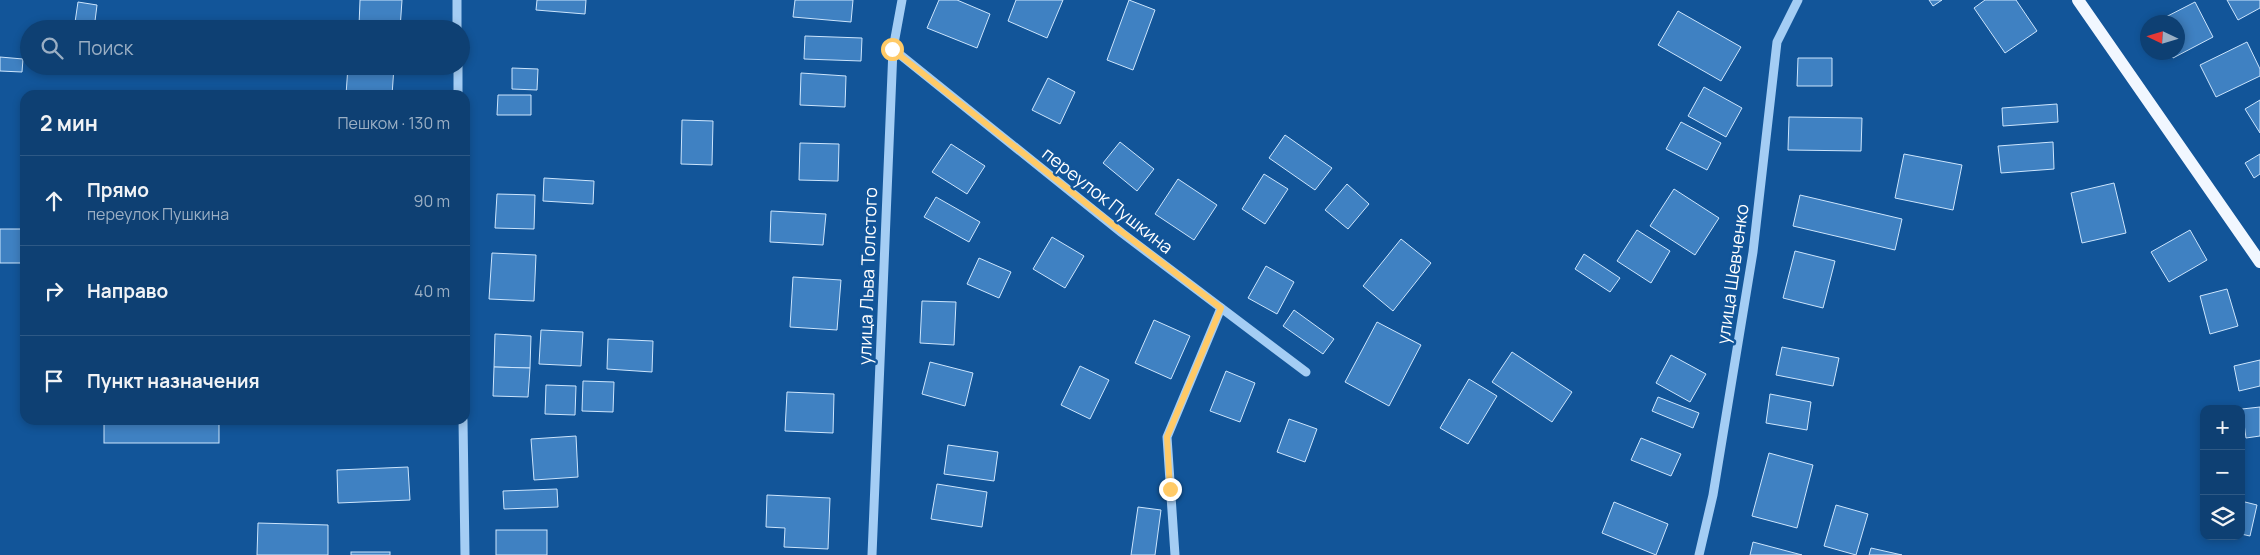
<!DOCTYPE html>
<html lang="ru">
<meta charset="utf-8">
<style>
:root{--surface:#0e4073;--page:#1c4b7b;--text:#f1f3f6;--muted:#9bafc4;--line:#2e5985}
body{margin:0;font-family:Manrope,sans-serif;background:var(--page);color:var(--text)}
.controls{position:absolute;right:15px;bottom:15px;display:grid;overflow:hidden;border-radius:10px;box-shadow:0 2px 8px #0003}
.controls button{width:45px;height:45px;display:grid;place-items:center;padding:0;border:0;border-bottom:1px solid var(--line);background:var(--surface);color:var(--text);font:25px sans-serif}
.compass{position:absolute;left:2140px;top:15px;width:45px;height:45px;border-radius:50%;background:var(--surface);box-shadow:0 2px 8px #0003;rotate:274deg}
.stop{position:absolute;width:15px;height:15px;margin:-11px;border:4px solid #ffca67;border-radius:50%;background:#fff}
.stop.end{background:#ffca67;border-color:#fff;box-shadow:0 1px 5px #0008}
.list{margin:0;padding:0;list-style:none}
h2{display:flex;justify-content:space-between;align-items:center;height:65px;margin:0;padding:0 20px;font-size:21px}
h2 small{font-size:16px;font-weight:400;color:var(--muted)}
.list li{display:grid;grid-template-columns:32px 1fr auto;gap:15px;align-items:center;box-sizing:border-box;height:90px;padding:0 20px;border-top:1px solid var(--line)}
.list b{display:block;font-size:19px;white-space:nowrap}
.list p{margin:0;font-size:16px;white-space:nowrap;color:var(--muted)}
.list em{font-size:16px;font-style:normal;color:var(--muted)}
.icon{flex:none;width:28px;height:28px;fill:none;stroke:currentColor;stroke-width:2;stroke-linecap:round;stroke-linejoin:round}
.map{position:relative;flex:none;width:2260px;height:555px;overflow:hidden}
.search{position:absolute;background:var(--surface);box-shadow:0 2px 8px #0003;left:20px;top:20px;width:450px;height:55px;display:flex;align-items:center;gap:12px;box-sizing:border-box;padding:0 18px;border-radius:28px;color:var(--muted);font-size:19px}
.panel{position:absolute;background:var(--surface);box-shadow:0 2px 8px #0003;left:20px;top:90px;width:450px;height:335px;border-radius:15px}
.map>svg:first-child{display:block}
.building{fill:#3f81c2;stroke:#cce5fd}
.lines{fill:none;stroke-linecap:round;stroke-linejoin:round}
.minor{stroke:#a4cdf4;stroke-width:9}
.major{stroke:#f1f7ff;stroke-width:12}
.route{stroke:#ffca67;stroke-width:6}
.labels{text-anchor:middle;dominant-baseline:central;stroke-width:5;stroke-linejoin:round;paint-order:stroke}
.street-label{font-size:18px;fill:#fff;stroke:#125599}
</style>
<div class="map">
<svg width="2260" height="555" viewBox="0 0 2260 555">
<rect width="100%" height="100%" fill="#125599"/>
<g class="building">
<polygon points="360,0 402,0 400,29 359,26"/>
<polygon points="537,0 586,0 585,14 536,10"/>
<polygon points="795,0 853,0 851,22 793,17"/>
<polygon points="939,0 957,0 990,14 977,48 927,28"/>
<polygon points="1016,0 1063,0 1047,38 1008,21"/>
<polygon points="1129,0 1155,10 1133,70 1107,60"/>
<polygon points="1929,0 1942,0 1933,6"/>
<polygon points="1985,0 2016,0 2037,31 2005,53 1974,8"/>
<polygon points="2227,0 2260,0 2260,8 2238,20"/>
<polygon points="78,2 97,5 94,29 74,29"/>
<polygon points="2195,2 2213,37 2173,58 2170,52 2178,52 2178,22 2156,22"/>
<polygon points="1678,11 1741,47 1721,81 1658,45"/>
<polygon points="805,36 862,38 861,61 804,59"/>
<polygon points="2247,42 2260,69 2260,76 2216,97 2200,65"/>
<polygon points="0,57 23,59 22,72 0,71"/>
<polygon points="1798,58 1832,58 1832,86 1797,86"/>
<polygon points="348,66 394,67 392,95 346,95"/>
<polygon points="512,68 538,69 537,90 512,89"/>
<polygon points="801,73 846,76 845,107 800,105"/>
<polygon points="1048,78 1075,92 1060,124 1032,110"/>
<polygon points="1704,87 1742,108 1726,137 1688,116"/>
<polygon points="498,95 531,95 531,115 497,115"/>
<polygon points="2260,100 2260,133 2245,109"/>
<polygon points="2057,104 2058,122 2003,126 2002,108"/>
<polygon points="1789,117 1862,118 1861,151 1788,150"/>
<polygon points="682,120 713,121 712,165 681,164"/>
<polygon points="1681,122 1721,143 1707,170 1666,149"/>
<polygon points="1285,135 1332,168 1315,190 1269,158"/>
<polygon points="1120,142 1154,169 1137,191 1103,163"/>
<polygon points="2053,142 2054,169 2001,173 1998,146"/>
<polygon points="800,143 839,144 838,181 799,180"/>
<polygon points="951,144 985,166 967,194 932,172"/>
<polygon points="1904,154 1962,165 1953,210 1895,198"/>
<polygon points="2260,154 2260,174 2254,178 2245,163"/>
<polygon points="1264,174 1288,189 1265,224 1242,209"/>
<polygon points="544,178 594,181 593,204 543,201"/>
<polygon points="1178,179 1217,205 1194,240 1155,214"/>
<polygon points="2114,183 2126,233 2082,243 2071,193"/>
<polygon points="1347,184 1369,204 1348,229 1325,210"/>
<polygon points="1674,189 1719,218 1695,255 1650,226"/>
<polygon points="497,194 535,195 534,229 495,228"/>
<polygon points="1800,195 1902,219 1895,250 1793,226"/>
<polygon points="936,197 980,222 969,242 924,217"/>
<polygon points="771,211 826,214 823,245 770,242"/>
<rect x="0" y="229" width="25" height="34"/>
<polygon points="1637,230 1670,251 1651,283 1617,261"/>
<polygon points="2190,230 2207,260 2169,282 2151,252"/>
<polygon points="1052,237 1084,256 1065,288 1033,269"/>
<polygon points="1401,239 1431,263 1393,311 1363,286"/>
<polygon points="1795,251 1835,261 1823,308 1783,298"/>
<polygon points="492,253 536,255 534,301 489,299"/>
<polygon points="1584,254 1620,278 1610,292 1575,269"/>
<polygon points="979,258 1011,272 999,298 967,284"/>
<polygon points="1266,266 1294,282 1277,314 1248,298"/>
<polygon points="793,277 841,280 837,330 790,327"/>
<polygon points="2227,289 2238,326 2210,334 2200,296"/>
<polygon points="922,301 956,302 954,345 920,343"/>
<polygon points="1294,310 1334,339 1323,354 1283,326"/>
<polygon points="1154,320 1190,336 1171,379 1135,363"/>
<polygon points="1377,322 1421,345 1389,406 1345,382"/>
<polygon points="541,330 583,332 581,366 539,364"/>
<polygon points="495,334 531,336 530,368 494,367"/>
<polygon points="608,339 653,341 652,372 607,369"/>
<polygon points="1782,347 1839,358 1833,386 1776,375"/>
<polygon points="1512,352 1572,392 1552,422 1492,382"/>
<polygon points="1671,355 1706,374 1690,402 1656,383"/>
<polygon points="2260,360 2260,386 2239,391 2234,366"/>
<polygon points="930,362 973,373 965,406 922,394"/>
<polygon points="1080,366 1109,380 1090,419 1061,405"/>
<polygon points="494,367 530,368 528,397 493,396"/>
<polygon points="1226,371 1255,383 1240,422 1210,411"/>
<polygon points="1469,379 1497,396 1468,444 1440,428"/>
<polygon points="583,381 614,382 613,412 582,411"/>
<polygon points="546,385 576,386 575,415 545,414"/>
<polygon points="787,392 834,394 833,433 785,431"/>
<polygon points="1770,394 1811,402 1807,430 1766,423"/>
<polygon points="1658,397 1699,413 1693,428 1652,411"/>
<polygon points="2260,407 2260,436 2246,438 2242,409"/>
<polygon points="1289,419 1317,429 1305,462 1277,452"/>
<rect x="104" y="420" width="115" height="23"/>
<polygon points="386,420 407,420 407,423 386,424"/>
<polygon points="576,436 578,477 534,480 531,439"/>
<polygon points="1641,438 1681,454 1671,476 1631,460"/>
<polygon points="948,445 998,452 994,481 944,474"/>
<polygon points="1769,453 1813,465 1797,528 1752,516"/>
<polygon points="408,467 410,500 338,503 337,470"/>
<polygon points="937,484 987,492 982,527 931,519"/>
<polygon points="557,489 558,507 504,509 503,491"/>
<polygon points="767,495 830,498 828,549 784,547 785,528 766,527"/>
<polygon points="2241,501 2257,505 2250,536 2241,534"/>
<polygon points="1614,502 1668,524 1656,555 1602,533"/>
<polygon points="1836,505 1868,514 1856,555 1824,546"/>
<polygon points="1138,507 1161,510 1155,555 1131,555"/>
<polygon points="258,523 328,525 328,555 257,555"/>
<rect x="496" y="530" width="51" height="25"/>
<polygon points="1753,542 1802,555 1750,555"/>
<polygon points="1871,548 1902,555 1869,555"/>
<rect x="351" y="552" width="39" height="3"/>
</g>
<g class="lines">
<g class="minor">
<polyline points="457,0 457,29"/>
<polyline points="893,49 1122,233 1306,372"/>
<polyline points="458,66 458,95"/>
<polyline points="463,420 465,555"/>
<polyline points="872,555 893,49 902,0"/>
<polyline points="1175,555 1167,437 1221,308"/>
<polyline points="1699,555 1713,495 1753,252 1777,42 1798,0"/>
</g>
<polyline class="major" points="2078,0 2260,262"/>
</g>
<g class="lines">
<polyline class="route" points="892,49 1122,232 1221,308 1167,437 1170,489"/>
</g>
<g class="labels">
<g class="street-label">
<text transform="translate(1108 200) rotate(38)">переулок Пушкина</text>
<text transform="translate(1732 274) rotate(-82)">улица Шевченко</text>
<text transform="translate(867 276) rotate(-88)">улица Льва Толстого</text>
</g>
</g>
</svg>
<div class="controls">
<button>+</button>
<button>−</button>
<button><svg class="icon" aria-label="layers" viewBox="0 0 24 24"><path d="M12 4l9 5-9 5-9-5zM3 14l9 5 9-5"/></svg></button>
</div>
<svg class="compass" viewBox="-18 -18 36 36"><path d="M0-13l5 13h-10z" fill="#e53935"/><path d="M0 13l5-13h-10z" fill="#9bafc4"/></svg>
<div class="stop" style="left:892px;top:49px"></div>
<div class="stop end" style="left:1170px;top:489px"></div>
<div class="search"><svg class="icon" aria-label="search" viewBox="0 0 24 24"><circle cx="10" cy="10" r="6"/><path d="M15 15l6 6"/></svg>Поиск</div>
<section class="panel">
<h2>2 мин<small>Пешком · 130 m</small></h2>
<ul class="list">
<li><svg class="icon" aria-label="ahead" viewBox="0 0 24 24"><path d="M12 20V5M6 11l6-6 6 6"/></svg><div><b>Прямо</b><p>переулок Пушкина</p></div><em>90 m</em></li>
<li><svg class="icon" aria-label="right" viewBox="0 0 24 24"><path d="M7 20v-9h11M14 6l5 5-5 5"/></svg><div><b>Направо</b></div><em>40 m</em></li>
<li><svg class="icon" aria-label="arrive" viewBox="0 0 24 24"><path d="M6 21V4h12l-3 4 3 4H6"/></svg><div><b>Пункт назначения</b></div></li>
</ul>
</section>
</div>
